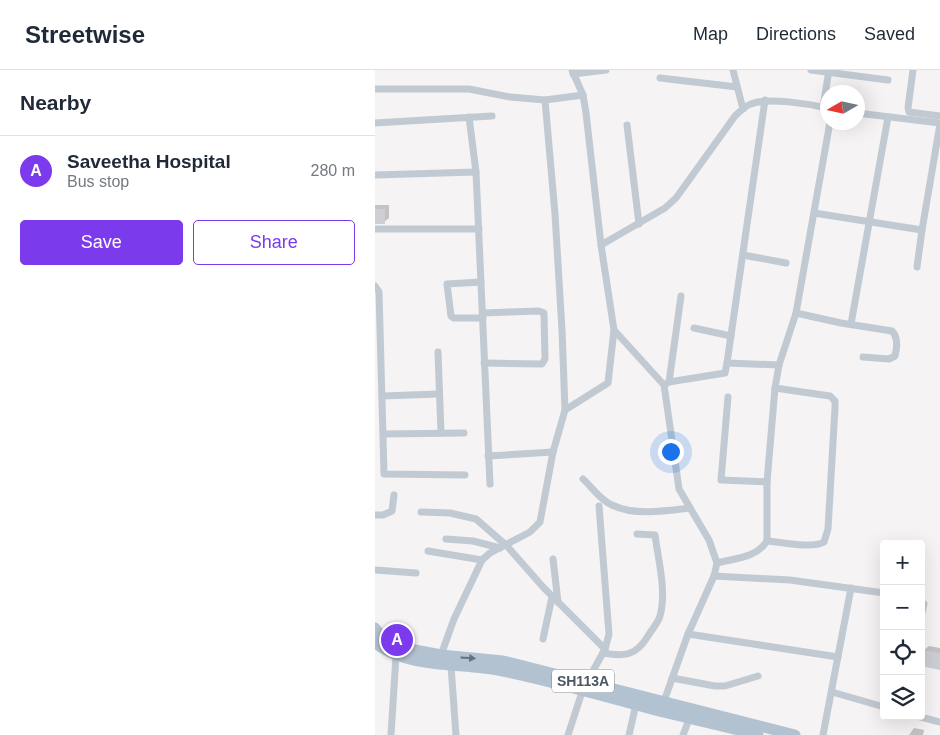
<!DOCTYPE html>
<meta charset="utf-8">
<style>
:root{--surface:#fff;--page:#f2f2f3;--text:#1f2937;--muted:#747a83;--line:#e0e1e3;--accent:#7c3aed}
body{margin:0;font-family:Helvetica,sans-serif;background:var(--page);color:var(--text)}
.controls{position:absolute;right:15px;bottom:15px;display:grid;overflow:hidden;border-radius:5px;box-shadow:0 5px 20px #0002}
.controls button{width:45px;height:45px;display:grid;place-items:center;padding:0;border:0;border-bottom:1px solid var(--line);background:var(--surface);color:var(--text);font:25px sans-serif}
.compass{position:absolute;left:445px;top:15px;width:45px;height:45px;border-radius:50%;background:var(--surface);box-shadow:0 5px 20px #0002;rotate:261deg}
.you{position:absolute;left:295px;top:381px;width:18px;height:18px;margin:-12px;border:4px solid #fff;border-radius:50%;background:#1a73e8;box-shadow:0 0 0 8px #1a73e833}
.badge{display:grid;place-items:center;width:32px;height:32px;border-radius:50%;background:var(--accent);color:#fff;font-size:16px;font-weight:700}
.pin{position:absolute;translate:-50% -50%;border:2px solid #fff;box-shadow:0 1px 5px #0006}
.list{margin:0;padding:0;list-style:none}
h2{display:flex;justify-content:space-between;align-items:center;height:65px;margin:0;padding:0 20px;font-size:21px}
h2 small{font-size:16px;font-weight:400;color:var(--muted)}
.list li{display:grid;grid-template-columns:32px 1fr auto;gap:15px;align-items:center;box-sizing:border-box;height:70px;padding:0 20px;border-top:1px solid var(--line)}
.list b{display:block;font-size:19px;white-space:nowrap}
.list p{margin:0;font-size:16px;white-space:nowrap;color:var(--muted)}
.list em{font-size:16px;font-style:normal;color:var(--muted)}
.actions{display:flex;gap:10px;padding:15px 20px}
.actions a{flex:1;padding:11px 0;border:1px solid var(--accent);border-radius:5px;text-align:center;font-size:18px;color:var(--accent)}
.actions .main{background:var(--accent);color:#fff}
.icon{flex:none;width:28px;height:28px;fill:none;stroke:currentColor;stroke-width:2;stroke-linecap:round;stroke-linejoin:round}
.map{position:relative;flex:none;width:565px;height:665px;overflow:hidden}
header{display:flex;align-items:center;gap:30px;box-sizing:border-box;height:70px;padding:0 25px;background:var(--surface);border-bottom:1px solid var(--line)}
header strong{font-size:24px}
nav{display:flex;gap:28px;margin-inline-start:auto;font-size:18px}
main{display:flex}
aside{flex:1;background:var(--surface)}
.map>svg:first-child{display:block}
.shadow{fill:#0003}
.building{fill:#cdcfd5}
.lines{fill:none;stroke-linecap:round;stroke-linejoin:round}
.street{stroke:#c1cad2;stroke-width:7}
.primary{stroke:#b3c2d1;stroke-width:11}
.oneway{fill:#64717d}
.labels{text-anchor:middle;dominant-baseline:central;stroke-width:5;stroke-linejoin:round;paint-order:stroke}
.shield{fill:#fff;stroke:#808990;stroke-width:1}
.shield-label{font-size:14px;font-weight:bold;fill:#4a5661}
</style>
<header>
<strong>Streetwise</strong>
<nav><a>Map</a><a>Directions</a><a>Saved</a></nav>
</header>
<main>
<aside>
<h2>Nearby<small></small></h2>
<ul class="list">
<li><span class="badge">A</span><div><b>Saveetha Hospital</b><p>Bus stop</p></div><em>280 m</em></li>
</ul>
<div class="actions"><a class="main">Save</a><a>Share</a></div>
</aside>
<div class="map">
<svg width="565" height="665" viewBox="0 0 565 665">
<rect width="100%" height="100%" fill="#f5f3f3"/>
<g class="shadow">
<polygon points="0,135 14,135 14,148 9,152 0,153"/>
<polygon points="554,576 565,578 565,599 549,580"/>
<polygon points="539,658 549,660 548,665 534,665"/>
</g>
<g class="building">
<rect x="0" y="139" width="10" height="15"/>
<polygon points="548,580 565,583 565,600 546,596"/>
</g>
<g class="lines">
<g class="street">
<polyline points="197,0 208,25 211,43 226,175 239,260 289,315 304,419 334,470 342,493 339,506 313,564 288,634"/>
<polyline points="358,0 368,39"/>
<polyline points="436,0 513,10"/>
<polyline points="538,0 533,38 534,42 565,46"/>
<polyline points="198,4 231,0"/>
<polyline points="285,8 362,17"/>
<polyline points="0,19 94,19 135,27 170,30 208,25"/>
<polyline points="448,37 454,0"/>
<polyline points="482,43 565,53"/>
<polyline points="94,47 101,102 115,414"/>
<polyline points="0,53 117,46"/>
<polyline points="252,55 264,154"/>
<polyline points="0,105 101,102"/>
<polyline points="439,143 547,160 565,54"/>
<polyline points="0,159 104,159"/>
<path d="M226,175L290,138L301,128L360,46C365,41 370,36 376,34C393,27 434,34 452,38"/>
<polyline points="368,185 411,193"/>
<polyline points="542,197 547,160"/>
<polyline points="106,212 72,214 76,246 79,248 108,248"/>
<polyline points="0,216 4,222 9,404 90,405"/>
<polyline points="108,243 164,241 169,243 170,289 167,294 109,293"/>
<path d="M421,243L466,253L517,261C523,267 522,278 520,286L514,289L488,287"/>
<polyline points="476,254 513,47"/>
<polyline points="319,258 356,266"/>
<polyline points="63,282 66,363"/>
<polyline points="352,293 390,30"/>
<polyline points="294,312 306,226"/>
<polyline points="289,315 294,312 350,303 352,293 404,295"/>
<polyline points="7,326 64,324"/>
<polyline points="353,327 346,410 392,412"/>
<polyline points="190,340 233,313 239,260"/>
<polyline points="9,364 89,363"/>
<polyline points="113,386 178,382"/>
<path d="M208,409C217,417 225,430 237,435C259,446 291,441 315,438"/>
<polyline points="46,442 75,443 101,449 132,476 168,517 230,579"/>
<polyline points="0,445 8,445 17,441 19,425"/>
<polyline points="71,469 98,471 125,478"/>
<path d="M392,471C406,472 437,479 449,472L453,459L460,338V331L455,326L400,318"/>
<polyline points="53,481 107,490"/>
<polyline points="178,489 183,532"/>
<path d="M342,493C361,488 381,488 392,471V412L400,318L404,295L421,243L455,52"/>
<polyline points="0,500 41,503"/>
<polyline points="339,506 415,510 509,523"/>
<polyline points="546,547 549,534"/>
<polyline points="313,564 463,587"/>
<polyline points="168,569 177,527"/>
<path d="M228,583C249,587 261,586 273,566C277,559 283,553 285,546C292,522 283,489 280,465L262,464"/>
<polyline points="66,585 79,549 107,490 115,483 155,462 165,452 178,382 190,340 187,260 180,144 170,30"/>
<polyline points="76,596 81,665"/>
<polyline points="297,608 340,616 350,616 383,606"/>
<polyline points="457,622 509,637"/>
<polyline points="542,646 565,652"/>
<polyline points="16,665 21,586"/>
<polyline points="193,665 208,619 230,579 234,564 224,436"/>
<polyline points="254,665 261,634"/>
<polyline points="308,665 315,647"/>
<polyline points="448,665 476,518"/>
</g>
<g class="primary">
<polyline points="0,558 6,566 24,577 66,585 128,591 420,665"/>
<path d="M0,573C36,600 86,592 128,601C181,612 232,627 284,641C317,649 350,656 383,665"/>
</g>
</g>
<defs><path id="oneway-solid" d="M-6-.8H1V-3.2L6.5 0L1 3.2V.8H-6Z" transform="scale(1.25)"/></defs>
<use class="oneway" href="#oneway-solid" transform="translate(93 588) rotate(4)"/>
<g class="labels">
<rect class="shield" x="177" y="599.5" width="62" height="23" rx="4"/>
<g class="shield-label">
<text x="208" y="611">SH113A</text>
</g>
</g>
</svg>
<div class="controls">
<button>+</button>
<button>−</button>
<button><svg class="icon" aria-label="locate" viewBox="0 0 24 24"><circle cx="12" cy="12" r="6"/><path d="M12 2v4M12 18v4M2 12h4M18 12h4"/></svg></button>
<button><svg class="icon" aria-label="layers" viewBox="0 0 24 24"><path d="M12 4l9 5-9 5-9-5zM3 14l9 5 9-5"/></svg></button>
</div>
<svg class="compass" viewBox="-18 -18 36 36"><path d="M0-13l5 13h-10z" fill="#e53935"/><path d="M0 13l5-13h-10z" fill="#747a83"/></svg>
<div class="you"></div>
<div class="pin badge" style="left:22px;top:570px">A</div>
</div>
</main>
